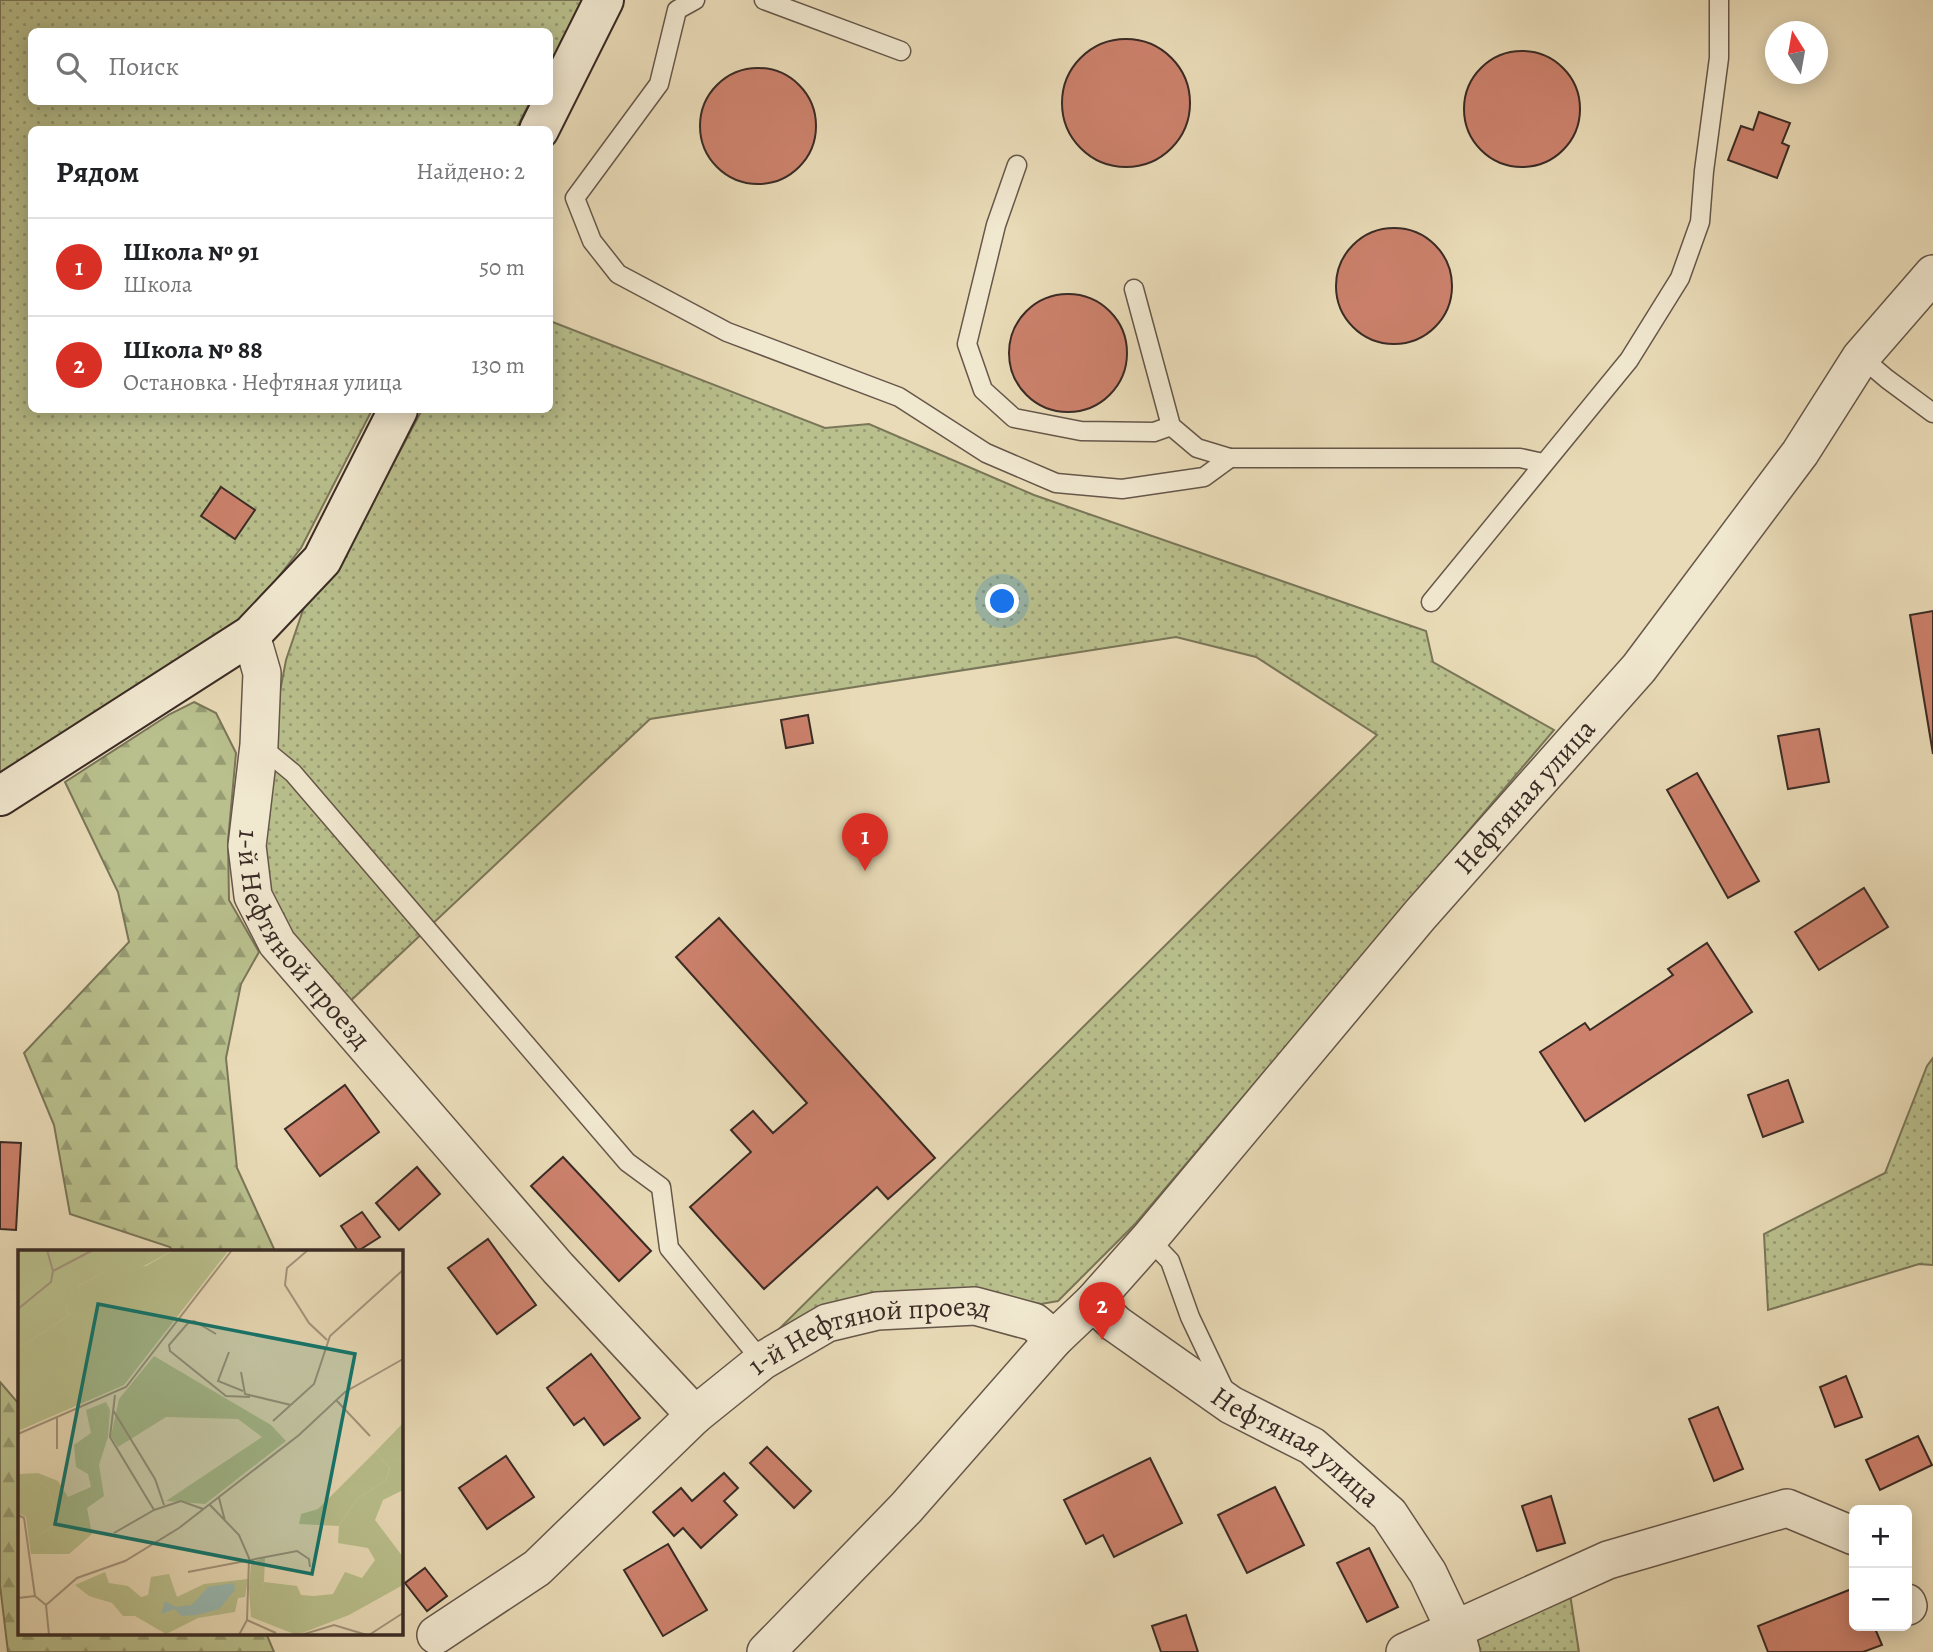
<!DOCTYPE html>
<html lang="ru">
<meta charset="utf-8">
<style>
:root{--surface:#fff;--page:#f6f6f6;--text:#202124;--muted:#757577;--line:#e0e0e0;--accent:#d93025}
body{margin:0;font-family:Alegreya,serif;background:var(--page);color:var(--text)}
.controls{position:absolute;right:21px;bottom:21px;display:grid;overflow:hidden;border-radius:10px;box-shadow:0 4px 18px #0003}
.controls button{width:63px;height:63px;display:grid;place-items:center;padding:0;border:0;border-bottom:2px solid var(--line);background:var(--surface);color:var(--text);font:35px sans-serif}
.compass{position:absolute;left:1765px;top:21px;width:63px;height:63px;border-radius:50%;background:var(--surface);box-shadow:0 4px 18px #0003;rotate:349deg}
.you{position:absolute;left:1003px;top:602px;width:24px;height:24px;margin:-18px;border:5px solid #fff;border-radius:50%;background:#1a73e8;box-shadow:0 0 0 10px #1a73e833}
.badge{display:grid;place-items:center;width:46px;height:46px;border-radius:50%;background:var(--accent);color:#fff;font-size:23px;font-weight:700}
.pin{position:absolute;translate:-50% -58px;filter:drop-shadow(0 2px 4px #0008)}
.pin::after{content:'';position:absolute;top:37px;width:24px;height:21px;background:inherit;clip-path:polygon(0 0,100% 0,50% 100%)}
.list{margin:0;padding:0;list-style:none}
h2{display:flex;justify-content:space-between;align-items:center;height:91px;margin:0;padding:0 28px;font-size:30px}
h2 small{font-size:23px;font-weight:400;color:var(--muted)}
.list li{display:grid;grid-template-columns:46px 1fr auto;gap:21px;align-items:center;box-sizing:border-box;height:98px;padding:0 28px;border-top:2px solid var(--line)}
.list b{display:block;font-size:26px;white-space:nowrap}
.list p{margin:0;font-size:23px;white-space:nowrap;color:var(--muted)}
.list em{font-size:23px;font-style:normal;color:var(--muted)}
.icon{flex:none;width:38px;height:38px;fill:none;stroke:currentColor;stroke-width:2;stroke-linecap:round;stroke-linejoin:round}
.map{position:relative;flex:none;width:1933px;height:1652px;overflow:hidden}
.search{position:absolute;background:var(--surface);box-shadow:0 4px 18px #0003;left:28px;top:28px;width:525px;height:77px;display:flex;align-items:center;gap:18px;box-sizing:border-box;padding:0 24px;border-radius:10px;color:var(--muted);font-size:26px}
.panel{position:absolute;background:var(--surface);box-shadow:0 4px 18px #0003;left:28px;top:126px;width:525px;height:287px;border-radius:10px}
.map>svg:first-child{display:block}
.grass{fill:url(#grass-dots);stroke:#7a7659;stroke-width:2}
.forest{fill:url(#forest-firs);stroke:#7a7659;stroke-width:2}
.building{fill:#cc816c;stroke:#3a2b25;stroke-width:2}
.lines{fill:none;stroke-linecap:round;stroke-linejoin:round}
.lane-casing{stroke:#66574a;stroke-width:21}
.street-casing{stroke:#66574a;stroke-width:40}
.secondary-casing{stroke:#3a2b25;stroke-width:42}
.lane{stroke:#f1e8d0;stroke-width:18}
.street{stroke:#f1e8d0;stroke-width:37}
.secondary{stroke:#f1e8d0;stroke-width:38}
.labels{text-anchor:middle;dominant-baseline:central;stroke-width:7;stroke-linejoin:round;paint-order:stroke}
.street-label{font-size:28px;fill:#3a2b25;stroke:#f1e8d0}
.inset-road{fill:none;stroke:#a3957d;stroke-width:2}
.view{fill:#0f766e;fill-opacity:0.15;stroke:#0f766e;stroke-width:3.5}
.inset-edge{fill:none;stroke:#3a2b25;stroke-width:3.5}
</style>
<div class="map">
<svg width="1933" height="1652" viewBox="0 0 1933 1652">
<defs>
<pattern id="grass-dots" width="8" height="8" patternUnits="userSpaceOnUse" patternTransform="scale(1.75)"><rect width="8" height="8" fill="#b9c08d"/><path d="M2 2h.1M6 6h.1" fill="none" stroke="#979c73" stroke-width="1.8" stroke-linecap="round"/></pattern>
<pattern id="forest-firs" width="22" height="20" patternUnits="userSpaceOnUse" patternTransform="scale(1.75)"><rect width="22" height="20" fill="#b9c08d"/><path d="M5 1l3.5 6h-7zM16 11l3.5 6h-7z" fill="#979c73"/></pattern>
</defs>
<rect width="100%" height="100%" fill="#e9dbb7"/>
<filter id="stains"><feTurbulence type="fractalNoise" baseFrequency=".00286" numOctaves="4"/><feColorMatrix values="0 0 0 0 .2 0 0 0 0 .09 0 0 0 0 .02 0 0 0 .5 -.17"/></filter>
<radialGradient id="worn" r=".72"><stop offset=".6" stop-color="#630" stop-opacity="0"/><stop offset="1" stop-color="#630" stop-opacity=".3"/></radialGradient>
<g class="grass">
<polygon points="0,0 582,0 550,64 550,32 32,32 32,102 530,102 516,129 32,130 32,410 372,410 301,548 252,611 0,778"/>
<polygon points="550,321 825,428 869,424 1034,495 1426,631 1433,662 1554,730 1136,1223 1058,1301 1041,1304 979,1293 774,1334 1377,735 1256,657 1176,637 650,719 344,1007 282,937 257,845 262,786 286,660 304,607 340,563 422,410 550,410"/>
<polygon points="1933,1058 1933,1265 1919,1264 1768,1310 1764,1234 1885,1173 1927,1066"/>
<polygon points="1570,1594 1579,1652 1474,1652 1474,1641"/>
</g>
<g class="forest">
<polygon points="194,702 216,713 236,753 228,841 229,900 259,952 241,984 226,1058 237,1168 275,1251 173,1251 170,1247 70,1214 54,1125 24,1053 129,942 118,892 65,782 170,714"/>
<polygon points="0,1382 19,1404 19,1633 266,1633 274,1652 8,1652 0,1585"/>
</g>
<g class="building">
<circle cx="1126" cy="103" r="64"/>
<circle cx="1522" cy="109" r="58"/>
<circle cx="758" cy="126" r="58"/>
<polygon points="1759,112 1790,123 1782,143 1789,146 1777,178 1728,160 1741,126 1753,130"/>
<circle cx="1394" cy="286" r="58"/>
<circle cx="1068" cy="353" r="59"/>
<polygon points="221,487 255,510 235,539 201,516"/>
<polygon points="1933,611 1933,754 1910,615"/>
<polygon points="808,715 813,743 786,748 781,720"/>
<polygon points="1819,729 1829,782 1788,789 1778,736"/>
<polygon points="1697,773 1759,881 1728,898 1667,790"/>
<polygon points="1864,888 1888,927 1819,970 1795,932"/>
<polygon points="719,918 935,1158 888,1199 877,1187 764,1289 690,1207 751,1152 731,1130 753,1111 773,1133 807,1103 676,957"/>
<polygon points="1707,943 1752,1012 1585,1121 1540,1052 1585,1023 1590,1030 1673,975 1668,969"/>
<polygon points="1788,1080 1803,1122 1763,1137 1748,1095"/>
<polygon points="345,1085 379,1132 320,1176 285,1129"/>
<polygon points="0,1142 21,1143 16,1230 0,1229"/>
<polygon points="563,1157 651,1251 619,1281 531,1186"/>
<polygon points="417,1167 440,1194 399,1230 376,1203"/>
<polygon points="362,1212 380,1237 358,1251 341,1226"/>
<polygon points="488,1239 536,1305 497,1334 448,1268"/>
<polygon points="591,1354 640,1418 604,1445 584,1418 574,1425 547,1388"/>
<polygon points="1846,1376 1862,1417 1835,1427 1820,1387"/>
<polygon points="1718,1407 1743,1469 1714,1481 1689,1419"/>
<polygon points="1918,1436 1932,1465 1880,1490 1866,1460"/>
<polygon points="767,1447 811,1491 794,1508 750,1463"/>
<polygon points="506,1456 534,1497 487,1529 459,1488"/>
<polygon points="1150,1458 1182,1523 1114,1557 1103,1535 1086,1544 1064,1500"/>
<polygon points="724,1473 738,1488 724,1501 737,1515 701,1548 683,1528 674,1536 653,1512 681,1488 692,1501"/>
<polygon points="1275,1487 1304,1545 1247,1573 1218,1515"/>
<polygon points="1551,1496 1565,1543 1537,1551 1522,1506"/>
<polygon points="668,1544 707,1610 663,1636 624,1570"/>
<polygon points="1369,1548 1398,1607 1367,1622 1337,1563"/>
<polygon points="425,1568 447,1596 427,1611 405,1583"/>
<polygon points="1854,1588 1854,1626 1874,1626 1882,1645 1863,1652 1768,1652 1758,1626"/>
<polygon points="1186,1615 1198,1652 1161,1652 1152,1626"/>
</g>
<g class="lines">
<defs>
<g id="lane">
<polyline points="695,0 677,10 659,84 575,198 592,241 618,274 727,332 899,397 986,453 1056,483 1122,489 1204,477 1230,458"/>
<polyline points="764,0 901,51"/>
<polyline points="1017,165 996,225 967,344 983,390 1014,418 1081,431 1154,432 1171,426"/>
<polyline points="1134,289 1171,426 1197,448 1230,458 1520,458 1543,463"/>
<polyline points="1861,357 1887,379 1933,413"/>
<polyline points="1431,602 1629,360 1680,278 1700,222 1704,171 1719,58 1719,0"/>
<polyline points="259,745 293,773 627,1162 661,1187 669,1248 762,1361"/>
<polyline points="1149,1239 1170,1261 1190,1317 1227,1395"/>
</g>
<g id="street">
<path id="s1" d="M251,635L262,673L259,745L247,846L253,896L277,943L558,1268L695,1415L537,1568L436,1635"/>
<path id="s2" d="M1093,1302L1116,1324L1231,1405L1312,1446L1389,1514L1428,1573L1455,1630L1461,1652"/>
<path id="s3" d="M695,1415L762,1361L827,1323L877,1311L975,1306L1034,1322L1054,1339"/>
<polyline points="1907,1603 1908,1606"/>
<path id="s4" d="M766,1652L906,1508L1054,1339L1093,1302L1149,1239L1420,915L1639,668L1800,453L1861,357L1933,274"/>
<polyline points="1405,1652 1608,1560 1787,1508 1854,1536"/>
</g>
<g id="secondary">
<polyline points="539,130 604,0"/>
<polyline points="0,796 251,635 322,560 398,410"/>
</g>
</defs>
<use href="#lane" class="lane-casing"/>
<use href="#street" class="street-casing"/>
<use href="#secondary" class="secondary-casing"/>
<use href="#lane" class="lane"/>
<use href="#street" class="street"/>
<use href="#secondary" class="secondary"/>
</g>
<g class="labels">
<g class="street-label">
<text stroke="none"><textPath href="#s4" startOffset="1144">Нефтяная улица</textPath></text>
<text stroke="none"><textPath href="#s1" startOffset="324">1-й Нефтяной проезд</textPath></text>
<text stroke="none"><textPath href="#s3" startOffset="200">1-й Нефтяной проезд</textPath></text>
<text stroke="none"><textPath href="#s2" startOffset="250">Нефтяная улица</textPath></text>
</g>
</g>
<g transform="translate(18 1250)">
<rect width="385" height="385" fill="#e9dbb7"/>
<path d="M156,0H211L106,135L0,181V99L51,65L48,54L59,37L86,22L128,16ZM136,106L253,175L268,191L187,254L148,251L244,187L220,169L148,167L100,197L93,186L101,149ZM357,202L372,218L368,230L339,249L321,276L281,274L283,264L300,259ZM0,231L29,236L39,264L38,274L11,291L8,267L0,263ZM247,307L246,332L242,349L231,339L233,313ZM87,322L91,333L110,336L123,347L130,345L133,327L151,324L159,347L186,334L230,329L227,347L220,348L217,362L180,368L148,384L117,366H105L94,353L71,346L57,335Z" fill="#b9c08d"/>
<path d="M88,152L92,160L90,187L81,215L86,246L69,258L74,284L51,304H13L11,291L38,274L39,264L29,236L11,235L0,231V224L20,223L40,231L50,247L73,237L70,224L58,217L56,195L73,183L68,160ZM385,173V240L365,250L357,270L385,307V335L331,365L279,385L233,367L231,339L242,348L246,332L279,336L283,345L296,346L315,344L327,322L344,328L357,310L350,298L320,293L321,276L339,249L368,230L372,218L357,202Z" fill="#b9c08d"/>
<path d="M0,0H156L94,33L86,22L59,37L58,47L48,54L51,65L0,99Z" fill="#b9c08d"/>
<path d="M216,333L217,340L201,359L179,365L163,366L157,359L143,364L147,351L158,357L174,355L190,337Z" fill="#99bab4"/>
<path class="inset-road" d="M290,0L269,18L267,35L291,73L309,90M35,21L75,0M0,59L33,32L35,21L29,0M198,84L176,71L170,73L151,95L152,101L208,146L232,147M211,102L200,131L225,141M223,122L227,144L273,155M318,150L352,186M95,160L137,229L146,255M255,171L296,134L312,86L385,20M0,184L108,137L214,0M39,199V168M201,248L207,271M192,255L221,285L231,308L229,370L221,385M136,260L163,251L185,259M0,265L6,268L17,346M96,283L136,260L92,187L97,145M170,322L279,301L291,309L292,317M0,348L17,346L28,355M28,355L59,328L107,311L161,278L281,185L327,142L385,109M28,355L31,385M229,370L258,383M283,385L316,375L349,385M351,385L385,363"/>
<path class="view" d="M80,54L337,104L294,324L37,274Z"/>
<rect width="385" height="385" class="inset-edge"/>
</g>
<rect width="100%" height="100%" filter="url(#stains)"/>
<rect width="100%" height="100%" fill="url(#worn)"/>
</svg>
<div class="controls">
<button>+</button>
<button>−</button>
</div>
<svg class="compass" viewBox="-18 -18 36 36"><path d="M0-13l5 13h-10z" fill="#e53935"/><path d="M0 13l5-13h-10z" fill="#757577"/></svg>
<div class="you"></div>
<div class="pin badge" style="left:865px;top:871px">1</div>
<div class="pin badge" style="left:1102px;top:1340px">2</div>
<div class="search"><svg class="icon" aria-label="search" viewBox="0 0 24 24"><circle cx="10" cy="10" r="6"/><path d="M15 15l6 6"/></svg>Поиск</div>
<section class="panel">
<h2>Рядом<small>Найдено: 2</small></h2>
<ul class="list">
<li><span class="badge">1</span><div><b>Школа № 91</b><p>Школа</p></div><em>50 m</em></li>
<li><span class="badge">2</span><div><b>Школа № 88</b><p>Остановка · Нефтяная улица</p></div><em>130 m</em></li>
</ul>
</section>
</div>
